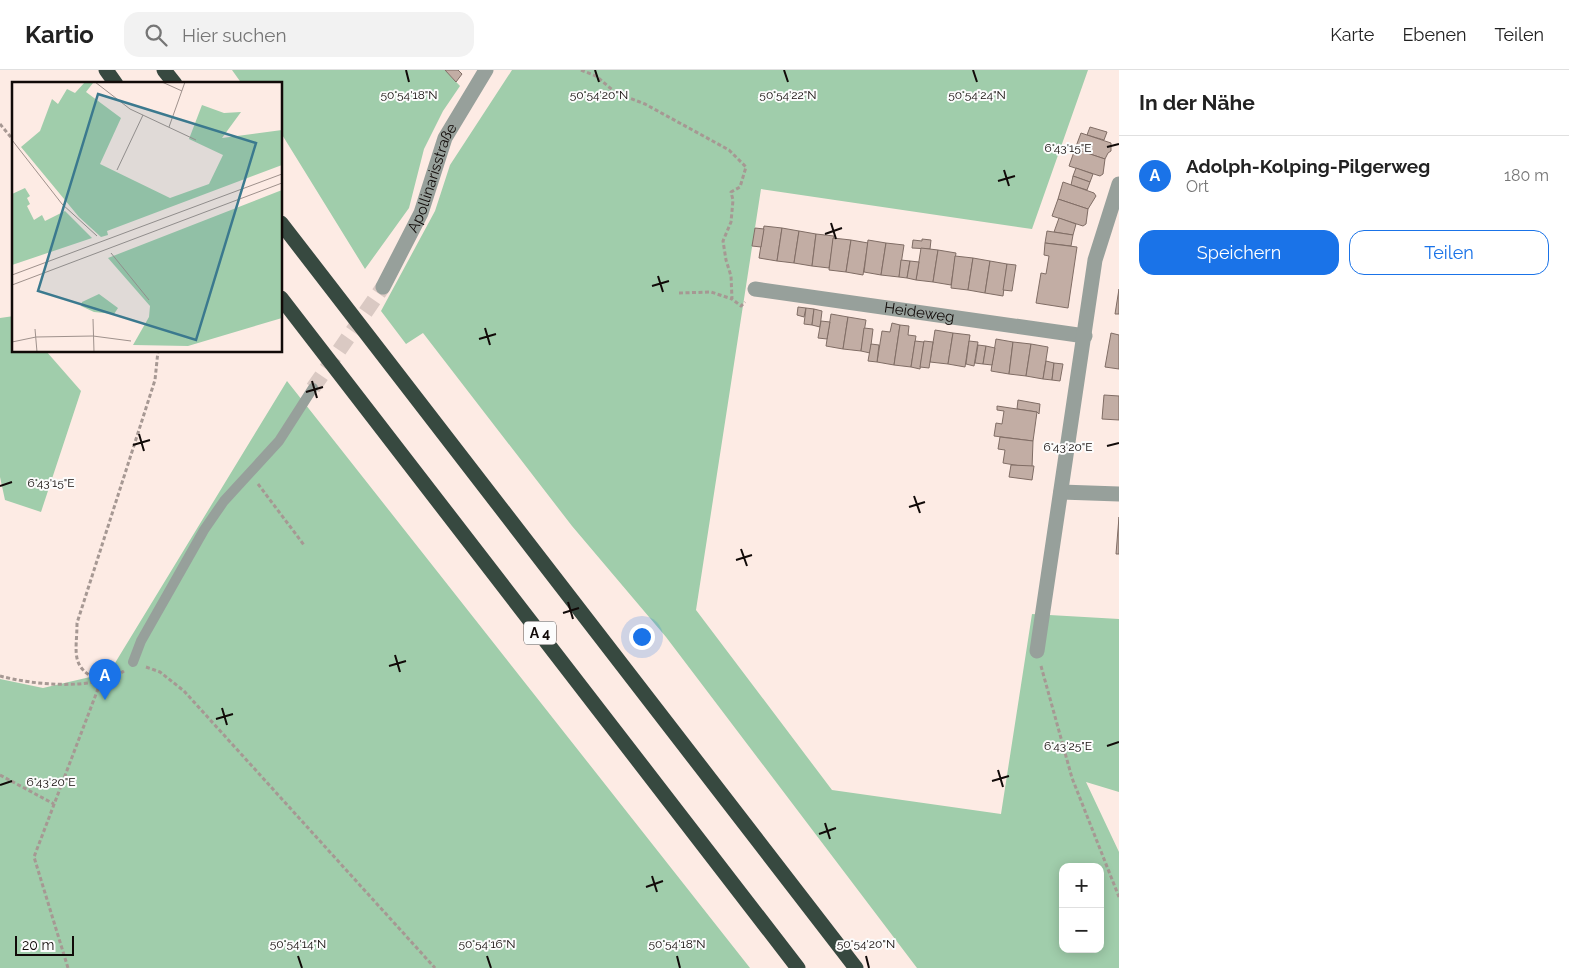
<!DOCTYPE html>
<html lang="de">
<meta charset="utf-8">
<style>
:root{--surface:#fff;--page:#f2f2f2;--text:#222;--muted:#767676;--line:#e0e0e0;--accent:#1a73e8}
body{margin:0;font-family:Raleway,sans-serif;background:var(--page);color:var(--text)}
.controls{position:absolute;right:15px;bottom:15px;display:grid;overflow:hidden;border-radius:10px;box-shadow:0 2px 12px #0003}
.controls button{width:45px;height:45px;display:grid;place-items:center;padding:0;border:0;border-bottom:1px solid var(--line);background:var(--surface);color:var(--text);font:25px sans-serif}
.scale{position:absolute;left:15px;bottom:12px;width:59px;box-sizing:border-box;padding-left:5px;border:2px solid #110a08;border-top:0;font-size:14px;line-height:18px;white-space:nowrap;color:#110a08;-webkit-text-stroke:4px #fcfcfc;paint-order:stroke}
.you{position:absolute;left:641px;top:566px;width:18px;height:18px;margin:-12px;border:4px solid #fff;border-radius:50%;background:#1a73e8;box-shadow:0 0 0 8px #1a73e833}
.badge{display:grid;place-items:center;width:32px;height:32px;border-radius:50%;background:var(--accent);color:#fff;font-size:16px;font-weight:700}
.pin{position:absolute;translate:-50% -41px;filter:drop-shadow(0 1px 2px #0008)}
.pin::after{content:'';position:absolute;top:26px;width:18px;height:15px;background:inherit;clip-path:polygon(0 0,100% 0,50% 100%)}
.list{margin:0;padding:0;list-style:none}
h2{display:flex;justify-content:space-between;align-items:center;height:65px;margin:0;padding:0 20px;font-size:21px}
h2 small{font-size:16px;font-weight:400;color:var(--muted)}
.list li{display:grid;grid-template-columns:32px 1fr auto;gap:15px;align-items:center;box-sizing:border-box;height:80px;padding:0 20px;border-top:1px solid var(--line)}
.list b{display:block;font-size:19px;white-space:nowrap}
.list p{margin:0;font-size:16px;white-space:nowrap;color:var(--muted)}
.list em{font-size:16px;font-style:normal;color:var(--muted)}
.actions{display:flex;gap:10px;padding:15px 20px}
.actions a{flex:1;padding:11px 0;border:1px solid var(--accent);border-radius:15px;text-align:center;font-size:18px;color:var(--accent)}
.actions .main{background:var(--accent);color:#fff}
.icon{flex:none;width:28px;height:28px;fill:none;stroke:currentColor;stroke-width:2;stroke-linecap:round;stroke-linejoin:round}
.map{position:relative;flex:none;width:1119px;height:898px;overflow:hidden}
header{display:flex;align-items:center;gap:30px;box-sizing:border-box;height:70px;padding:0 25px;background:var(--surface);border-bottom:1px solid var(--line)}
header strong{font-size:24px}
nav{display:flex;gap:28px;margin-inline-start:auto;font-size:18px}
.search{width:350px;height:45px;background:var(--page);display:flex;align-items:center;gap:12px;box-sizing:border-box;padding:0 18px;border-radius:15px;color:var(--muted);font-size:19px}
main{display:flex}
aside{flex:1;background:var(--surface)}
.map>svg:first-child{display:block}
.green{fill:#a0cdab;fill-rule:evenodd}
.building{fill:#c2ada4;stroke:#806d65}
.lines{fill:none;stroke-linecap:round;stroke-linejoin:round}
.street-tunnel{stroke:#dac9c3;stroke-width:15;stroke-dasharray:15 8;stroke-linecap:butt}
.path{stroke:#a69893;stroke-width:3;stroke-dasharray:4 2.5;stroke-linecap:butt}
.lane{stroke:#97a09b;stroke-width:10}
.street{stroke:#97a09b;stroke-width:15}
.highway{stroke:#374940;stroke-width:15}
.ticks{fill:none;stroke:#110a08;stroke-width:2}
.labels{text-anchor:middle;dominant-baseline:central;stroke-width:4;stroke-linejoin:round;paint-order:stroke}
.shield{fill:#fcfcfc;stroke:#585351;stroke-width:1}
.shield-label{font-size:14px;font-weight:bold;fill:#110a08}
.street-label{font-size:15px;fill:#110a08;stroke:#fcfcfc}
.inset-road{fill:none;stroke:#9f918c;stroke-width:1}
.view{fill:#3b798e;fill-opacity:0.15;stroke:#3b798e;stroke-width:2.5}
.inset-edge{fill:none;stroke:#110a08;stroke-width:2.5}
.ticks-label{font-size:12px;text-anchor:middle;fill:#110a08;stroke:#fcfcfc;stroke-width:4;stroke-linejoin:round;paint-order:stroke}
</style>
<header>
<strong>Kartio</strong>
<div class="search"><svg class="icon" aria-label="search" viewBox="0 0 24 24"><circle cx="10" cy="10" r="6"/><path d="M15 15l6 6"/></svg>Hier suchen</div>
<nav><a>Karte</a><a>Ebenen</a><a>Teilen</a></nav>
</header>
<main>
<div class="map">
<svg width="1119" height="898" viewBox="0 0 1119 898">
<rect width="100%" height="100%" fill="#fdebe4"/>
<g class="green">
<polygon points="232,0 445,0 460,16 443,41 424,79 409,138 365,199 281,63 281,14 242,14"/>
<path d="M512,0H1088L1032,159L761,119L696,540L832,720L1001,744L1032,544L1119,549V722L1086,712L1119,782V898H917L666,567L572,456L423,263L406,274L381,241L435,141L450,95ZM1063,797H1100V879H1063Z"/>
<polygon points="14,246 14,281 46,281 81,321 41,442 5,430 0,407 0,248"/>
<polygon points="287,311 750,898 0,898 0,609 43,618 103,604 115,593"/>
</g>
<g class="building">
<polygon points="445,0 458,0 462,4 456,12"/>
<polygon points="1090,57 1107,62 1104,70 1087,65"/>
<polygon points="1081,63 1111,73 1111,81 1108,83 1105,89 1075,79"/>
<polygon points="1075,79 1105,89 1103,104 1100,106 1069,96"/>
<polygon points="1076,98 1093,104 1090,112 1073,106"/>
<polygon points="1073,106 1090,112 1087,120 1071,115"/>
<polygon points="1063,112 1094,123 1096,126 1088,139 1058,129"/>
<polygon points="1058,129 1088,139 1086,154 1083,156 1052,146"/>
<polygon points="1059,148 1076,154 1073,165 1054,162"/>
<polygon points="764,156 782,158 777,191 759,188"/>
<polygon points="755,158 764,159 761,177 752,176"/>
<polygon points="782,158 799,161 794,193 777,191"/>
<polygon points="799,161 816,164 812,196 794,193"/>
<polygon points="1047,161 1073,165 1071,176 1045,173"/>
<polygon points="816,164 834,166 829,198 812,196"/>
<polygon points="833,168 851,170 846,202 829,200"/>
<polygon points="922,169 931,170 930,179 912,178 913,170 922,171"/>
<polygon points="851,170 868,173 863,205 846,202"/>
<polygon points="868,170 886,173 881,205 864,202"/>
<polygon points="886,173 904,175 899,207 881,205"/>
<polygon points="1045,173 1077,177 1068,238 1036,233 1041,203 1046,204 1049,186 1044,185"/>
<polygon points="921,178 938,180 933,212 916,210"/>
<polygon points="938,180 956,183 951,215 933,212"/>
<polygon points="955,186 973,188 968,220 951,218"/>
<polygon points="973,188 990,191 985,223 968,220"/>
<polygon points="901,190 910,191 907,208 899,207"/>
<polygon points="910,191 919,192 916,210 907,208"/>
<polygon points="990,191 1007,194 1003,226 985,223"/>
<polygon points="1007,194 1016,195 1012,221 1003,220"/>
<polygon points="1119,219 1119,244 1115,244"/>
<polygon points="798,237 806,238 804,247 797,245"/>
<polygon points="806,238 814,239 812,255 804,254"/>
<polygon points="814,239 822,241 820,257 812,255"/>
<polygon points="831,244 848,247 843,279 826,276"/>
<polygon points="848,247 866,250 861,281 843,279"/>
<polygon points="821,251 830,252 827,269 818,268"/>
<polygon points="892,253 900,255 894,295 877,292 882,261 890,262"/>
<polygon points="900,255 909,256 908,265 916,266 911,297 894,295"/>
<polygon points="864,258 873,259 870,283 861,281"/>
<polygon points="935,260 953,263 948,294 930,292"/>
<polygon points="953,263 970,265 965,297 948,294"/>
<polygon points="1111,263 1119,265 1119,299 1105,297"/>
<polygon points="996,269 1013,272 1009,304 991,301"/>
<polygon points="915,271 924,272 920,299 911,297"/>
<polygon points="924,271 933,272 929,298 920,297"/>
<polygon points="969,271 978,272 974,296 966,294"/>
<polygon points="1013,272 1031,274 1026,306 1009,304"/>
<polygon points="871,274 879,275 877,292 868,291"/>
<polygon points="1031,274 1048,277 1043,309 1026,306"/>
<polygon points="978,275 986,276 983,294 975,293"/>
<polygon points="986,276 995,278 992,295 983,294"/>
<polygon points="1046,291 1054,293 1052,310 1043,309"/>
<polygon points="1054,293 1063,294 1060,311 1052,310"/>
<polygon points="1104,325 1119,326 1119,350 1102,349"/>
<polygon points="1018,330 1040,334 1039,344 1037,342 1017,339"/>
<polygon points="997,336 1037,342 1033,371 994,366 996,353 1002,354 1004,341 997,340"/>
<polygon points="1000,367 1033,371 1032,398 1003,393 1005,380 998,379"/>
<polygon points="1011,395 1034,396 1032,410 1009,407"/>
<polygon points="1119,447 1119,484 1116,484"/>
</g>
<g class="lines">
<polyline class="street-tunnel" points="313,318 383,217"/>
<g class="path">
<polyline points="581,0 596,6 616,23 645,34 729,80 746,97 740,117 731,122 733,130 731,152 723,171 726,190 731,206 732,229 741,236 745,232"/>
<polyline points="0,54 14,71"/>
<polyline points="679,223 711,222 732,229"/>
<polyline points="258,414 304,475"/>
<polyline points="1041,596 1072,708 1119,827"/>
<polyline points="146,597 160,602 184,621 435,898"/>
<path d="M0,606C34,615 94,621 124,601"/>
<path d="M100,611C69,597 77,582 77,553L155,310L158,281"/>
<polyline points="0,705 54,734"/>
<polyline points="68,898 34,787 101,611"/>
</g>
<polyline class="lane" points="133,592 141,571 204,460 224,431 279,371 313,318"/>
<g class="street">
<path id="s1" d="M383,217L421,143L445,68L486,0"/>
<path id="s2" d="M755,219L1085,266"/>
<polyline points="1061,422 1119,424"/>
<polyline points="1037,581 1095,190 1119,114"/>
</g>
<g class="highway">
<polyline points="106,0 116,14"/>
<polyline points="164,0 175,14"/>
<polyline points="281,153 856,898"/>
<polyline points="281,228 798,898"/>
</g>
</g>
<path class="ticks" d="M406,0L409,12M595,0L599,12M784,0L788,12M973,0L977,12M1107,77L1119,74M1004,100L1009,116M998,111L1015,106M831,153L836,169M825,164L842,158M658,206L663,222M652,216L669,211M485,258L490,275M479,269L496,264M312,311L317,328M306,322L323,317M139,364L144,381M133,375L150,370M1107,376L1119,373M0,416L12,412M914,426L920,443M909,437L925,432M741,479L747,496M736,490L752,485M568,532L573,549M563,543L579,538M395,585L400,602M389,596L406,591M222,638L227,655M216,649L233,644M1107,676L1119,672M998,700L1003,717M992,711L1009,706M0,715L12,711M825,753L830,769M819,764L836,758M652,806L657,822M646,817L663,811M298,886L302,898M487,886L491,898M677,886L680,898M866,886L869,898"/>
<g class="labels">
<rect class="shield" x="524" y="551.5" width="32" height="23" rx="4"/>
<g class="shield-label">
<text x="540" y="563">A 4</text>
</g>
<g class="street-label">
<text stroke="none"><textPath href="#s1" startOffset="120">Apollinarisstraße</textPath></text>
<text stroke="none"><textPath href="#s2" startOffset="166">Heideweg</textPath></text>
</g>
</g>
<g transform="translate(12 12)">
<rect width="270" height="270" fill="#fdebe4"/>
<path d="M73,0L81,1L74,10L109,36L88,82L158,116L197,102L211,73L177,57L190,23L212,31L229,30L210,56L270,48V83L95,149L96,153L89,155L67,135L9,65L28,49L40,17L46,22L55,7L63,11ZM13,106L18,114L15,116L18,122L15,124L22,138L30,133L33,139L53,129L80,156L0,183V112ZM270,108V236L176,264L121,263L137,235L138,224L96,176ZM87,212L106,226L102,232L82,230L69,224L70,220Z" fill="#a0cdab"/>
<path class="inset-road" d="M83,0L118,27L184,58M150,0L170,9M157,45L173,0M0,58L50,122L85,154M105,88L131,33M99,171L137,218M0,193L270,92M0,203L270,101M81,237L82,270M23,247L25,270M0,260L24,255L81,254L119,259"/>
<path class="view" d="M86,12L244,61L184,258L26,209Z"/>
<rect width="270" height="270" class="inset-edge"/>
</g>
<g class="ticks-label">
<text x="409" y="29">50°54'18"N</text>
<text x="599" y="29">50°54'20"N</text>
<text x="788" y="29">50°54'22"N</text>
<text x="977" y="29">50°54'24"N</text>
<text x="1068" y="82">6°43'15"E</text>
<text x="1068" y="381">6°43'20"E</text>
<text x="51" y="417">6°43'15"E</text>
<text x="1068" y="680">6°43'25"E</text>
<text x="51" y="716">6°43'20"E</text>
<text x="298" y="878">50°54'14"N</text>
<text x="487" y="878">50°54'16"N</text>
<text x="677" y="878">50°54'18"N</text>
<text x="866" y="878">50°54'20"N</text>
</g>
</svg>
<div class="controls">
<button>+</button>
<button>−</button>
</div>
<div class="scale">20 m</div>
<div class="you"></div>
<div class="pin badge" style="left:105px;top:630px">A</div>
</div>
<aside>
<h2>In der Nähe<small></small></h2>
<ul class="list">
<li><span class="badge">A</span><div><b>Adolph-Kolping-Pilgerweg</b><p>Ort</p></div><em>180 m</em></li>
</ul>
<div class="actions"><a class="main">Speichern</a><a>Teilen</a></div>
</aside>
</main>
